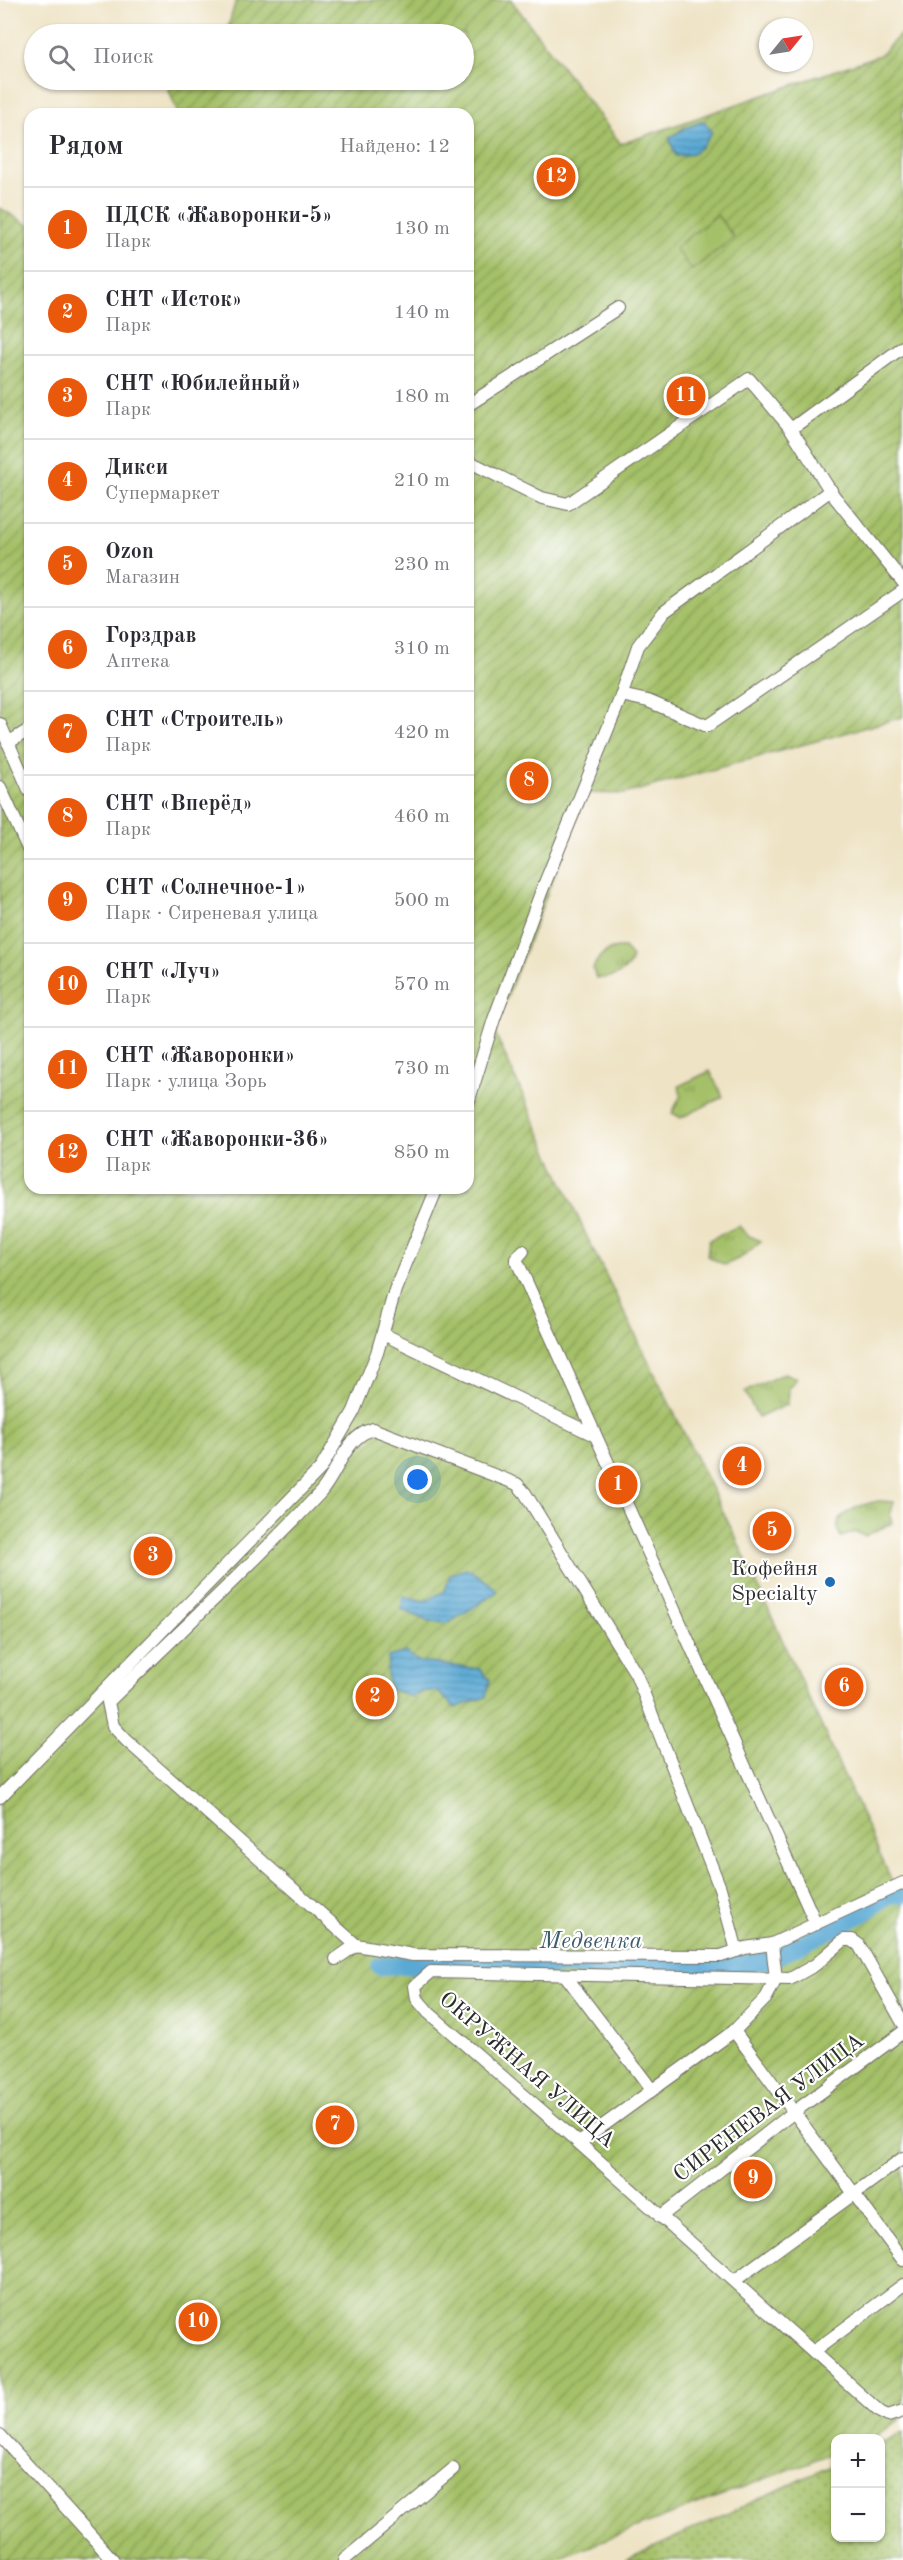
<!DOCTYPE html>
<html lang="ru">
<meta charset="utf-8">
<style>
:root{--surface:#fff;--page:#f2f2f3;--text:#2b2b33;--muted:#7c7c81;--line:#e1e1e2;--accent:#ea580c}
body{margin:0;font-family:"Old Standard TT",serif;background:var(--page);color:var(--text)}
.controls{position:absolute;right:18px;bottom:18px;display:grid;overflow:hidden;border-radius:12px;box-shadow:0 2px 4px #0004}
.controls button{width:54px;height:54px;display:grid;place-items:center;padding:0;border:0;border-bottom:2px solid var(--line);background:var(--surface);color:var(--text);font:30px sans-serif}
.compass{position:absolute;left:759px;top:18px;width:54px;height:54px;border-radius:50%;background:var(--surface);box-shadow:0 2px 4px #0004;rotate:60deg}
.you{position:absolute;left:418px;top:1480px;width:21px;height:21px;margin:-15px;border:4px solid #fff;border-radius:50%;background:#1a73e8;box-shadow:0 0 0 9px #1a73e833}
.badge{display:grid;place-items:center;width:39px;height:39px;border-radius:50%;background:var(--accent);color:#fff;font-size:20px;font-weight:700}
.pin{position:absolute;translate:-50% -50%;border:3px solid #fff;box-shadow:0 2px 6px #0006}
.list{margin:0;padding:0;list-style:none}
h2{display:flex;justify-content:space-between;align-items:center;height:78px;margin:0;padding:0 24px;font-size:26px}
h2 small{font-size:20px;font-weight:400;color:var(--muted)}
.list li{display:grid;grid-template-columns:39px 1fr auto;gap:18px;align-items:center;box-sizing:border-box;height:84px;padding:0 24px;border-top:2px solid var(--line)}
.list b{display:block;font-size:22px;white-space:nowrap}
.list p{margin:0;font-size:20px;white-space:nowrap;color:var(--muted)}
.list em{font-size:20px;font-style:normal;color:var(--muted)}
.icon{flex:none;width:33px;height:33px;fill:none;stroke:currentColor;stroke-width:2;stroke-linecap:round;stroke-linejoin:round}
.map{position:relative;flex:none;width:903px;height:2560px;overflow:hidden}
.search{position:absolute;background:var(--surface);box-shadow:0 2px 4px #0004;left:24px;top:24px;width:450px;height:66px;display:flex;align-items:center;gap:15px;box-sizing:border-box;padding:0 21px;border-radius:33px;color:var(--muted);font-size:22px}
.panel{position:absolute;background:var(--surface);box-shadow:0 2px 4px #0004;left:24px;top:108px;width:450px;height:1086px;border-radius:18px}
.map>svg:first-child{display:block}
.grass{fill:url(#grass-dots);stroke:#687649;stroke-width:1.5}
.park{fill:url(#park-tufts);stroke:#687649;stroke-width:1.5}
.garden{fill:url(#garden-furrows);stroke:#687649;stroke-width:1.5}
.pitch{fill:#a4c067;stroke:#687649;stroke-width:1.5}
.water{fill:url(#water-rules);stroke:#426a80;stroke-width:1.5}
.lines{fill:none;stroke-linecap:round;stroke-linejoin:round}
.river{stroke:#5aa9d4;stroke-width:18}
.minor-casing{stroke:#6f6b61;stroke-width:14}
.minor{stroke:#fff;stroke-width:12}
.poi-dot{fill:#1f6fb2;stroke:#fff;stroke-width:2}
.labels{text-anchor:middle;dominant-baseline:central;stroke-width:4.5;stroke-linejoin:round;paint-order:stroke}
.poi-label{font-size:22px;fill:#2b2b2b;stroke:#fff;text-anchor:end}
.street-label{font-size:22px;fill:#2b2b2b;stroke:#fff}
.water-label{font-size:24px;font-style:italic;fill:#3e5d6f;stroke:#fff}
</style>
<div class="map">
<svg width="903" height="2560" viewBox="0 0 903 2560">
<defs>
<pattern id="grass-dots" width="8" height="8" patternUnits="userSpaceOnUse" patternTransform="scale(1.5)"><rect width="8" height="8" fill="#a4c067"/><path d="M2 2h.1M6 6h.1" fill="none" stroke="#869c55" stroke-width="1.8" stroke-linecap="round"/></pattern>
<pattern id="park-tufts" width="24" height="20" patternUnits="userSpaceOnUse" patternTransform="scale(1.5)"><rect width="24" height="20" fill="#a4c067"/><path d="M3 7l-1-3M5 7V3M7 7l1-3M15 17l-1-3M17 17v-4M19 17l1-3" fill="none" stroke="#869c55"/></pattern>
<pattern id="garden-furrows" width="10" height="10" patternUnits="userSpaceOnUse" patternTransform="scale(1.5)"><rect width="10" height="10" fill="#a4c067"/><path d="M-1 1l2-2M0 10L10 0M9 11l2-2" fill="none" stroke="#869c55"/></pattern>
<pattern id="water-rules" width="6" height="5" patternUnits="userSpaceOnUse" patternTransform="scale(1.5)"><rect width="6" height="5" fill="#5aa9d4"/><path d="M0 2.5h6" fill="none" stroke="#4b8aac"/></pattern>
</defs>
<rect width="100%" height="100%" fill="#fff"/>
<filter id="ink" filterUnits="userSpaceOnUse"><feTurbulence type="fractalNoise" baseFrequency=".0167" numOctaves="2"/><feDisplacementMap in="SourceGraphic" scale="12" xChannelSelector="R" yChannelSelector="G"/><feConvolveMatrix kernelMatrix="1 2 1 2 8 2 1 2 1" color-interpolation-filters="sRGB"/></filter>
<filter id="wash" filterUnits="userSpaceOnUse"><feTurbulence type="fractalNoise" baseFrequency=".008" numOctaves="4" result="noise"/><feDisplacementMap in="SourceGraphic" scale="24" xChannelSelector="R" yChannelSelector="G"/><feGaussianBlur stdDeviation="1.35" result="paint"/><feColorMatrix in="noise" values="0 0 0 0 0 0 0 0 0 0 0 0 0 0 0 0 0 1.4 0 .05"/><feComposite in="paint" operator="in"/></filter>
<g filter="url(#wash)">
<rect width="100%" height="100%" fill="#eee3c5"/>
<polygon class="grass" points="903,2432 903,2560 626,2560 835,2464 836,2538 880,2538 881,2443"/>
<g class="park">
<path d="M624,948L632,957C629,973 611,979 596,978L593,969C598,955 608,947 624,948Z"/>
<polygon points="710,1071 723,1097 681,1118 672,1113 681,1095 679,1086"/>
<polygon points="739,1226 747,1235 761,1241 742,1257 725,1265 707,1256 709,1240"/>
<polygon points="784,1373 797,1378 789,1388 788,1404 758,1418 745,1392"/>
<path d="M879,1501L894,1502L890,1515L892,1523L865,1536L856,1532L841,1537C826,1515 863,1504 879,1501Z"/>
</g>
<polygon class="garden" points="236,0 511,0 621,144 880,55 903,32 903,717 624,794 586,793 494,1031 587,1237 736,1538 891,1879 901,1900 903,1899 903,2417 872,2438 836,2438 835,2452 552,2560 0,2560 0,208 30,226 30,1188 468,1188 468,114 178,114 165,80 464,80 464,34 226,34"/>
<polygon class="pitch" points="717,215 734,237 692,270 675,248"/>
<g class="water">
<path d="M704,121L712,132C703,147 696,156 676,156L669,138L685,128Z"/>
<polygon points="467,1568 494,1587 497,1592 449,1623 429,1622 401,1609 403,1596 425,1601 445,1591 450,1575"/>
<polygon points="405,1652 419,1662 480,1669 490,1680 486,1697 455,1708 437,1691 424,1691 412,1697 390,1689 387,1675 388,1657"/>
</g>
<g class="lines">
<g class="river">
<polyline points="779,1955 862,1914 888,1895 903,1894"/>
<polyline points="416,1965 722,1967 765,1961"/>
<polyline points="380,1966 408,1965"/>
</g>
</g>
</g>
<g filter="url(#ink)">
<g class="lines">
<defs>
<g id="minor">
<polyline points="468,405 618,308"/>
<polyline points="791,429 903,347"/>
<polyline points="468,461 542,498 568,504 749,379 791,429 833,495 903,582"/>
<polyline points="621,695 648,701 707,726 903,591"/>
<polyline points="0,724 30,792"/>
<polyline points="8,743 30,729"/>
<polyline points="0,787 30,853"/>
<polyline points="468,1103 494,1019 542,890 620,699 638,646 664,612 831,490"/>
<polyline points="523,1251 516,1259 816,1924"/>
<polyline points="383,1334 594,1435"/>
<polyline points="0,1797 321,1468 354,1411 377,1353 395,1290 437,1188"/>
<path d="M737,1951L720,1888L636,1674L525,1493L517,1484L373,1429C344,1437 338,1474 319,1494C251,1566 178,1633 108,1702L113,1726L126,1740L356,1945L413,1955L721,1956L745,1948L772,1944L903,1883"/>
<polyline points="336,1959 356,1945"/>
<polyline points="565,1975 652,2090"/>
<polyline points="903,2023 859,1945 852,1940 844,1940 815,1965 790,1979 431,1972 415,1986 417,1999 429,2013 579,2143 880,2412 888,2416 903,2411"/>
<polyline points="734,2031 903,2260"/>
<polyline points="579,2143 734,2031 766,1998 776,1979 772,1944"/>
<polyline points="660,2217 794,2112 903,2032"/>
<polyline points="734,2281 903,2158"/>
<polyline points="813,2352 903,2285"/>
<polyline points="0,2435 113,2560"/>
<polyline points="344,2560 453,2469"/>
</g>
</defs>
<use href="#minor" class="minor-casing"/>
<use href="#minor" class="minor"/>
</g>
</g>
<circle class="poi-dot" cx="830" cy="1582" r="6"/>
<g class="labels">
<g class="poi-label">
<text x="818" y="1569">Кофейня<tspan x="818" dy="25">Specialty</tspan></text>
</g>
<g class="street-label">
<text transform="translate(527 2070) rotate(41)">ОКРУЖНАЯ УЛИЦА</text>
<text transform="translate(769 2108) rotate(-37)">СИРЕНЕВАЯ УЛИЦА</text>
</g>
<g class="water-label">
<text x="591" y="1942">Медвенка</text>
</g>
</g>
</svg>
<div class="controls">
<button>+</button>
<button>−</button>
</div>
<svg class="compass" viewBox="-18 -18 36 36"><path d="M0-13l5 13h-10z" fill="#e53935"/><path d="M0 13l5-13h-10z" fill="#7c7c81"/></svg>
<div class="you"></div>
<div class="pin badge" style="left:618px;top:1485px">1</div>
<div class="pin badge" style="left:375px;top:1697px">2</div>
<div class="pin badge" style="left:153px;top:1556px">3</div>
<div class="pin badge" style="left:742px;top:1466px">4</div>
<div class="pin badge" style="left:772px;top:1531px">5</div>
<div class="pin badge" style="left:844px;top:1687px">6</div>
<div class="pin badge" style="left:335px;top:2125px">7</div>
<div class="pin badge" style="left:529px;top:781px">8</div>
<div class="pin badge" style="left:753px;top:2179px">9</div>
<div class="pin badge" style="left:198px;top:2322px">10</div>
<div class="pin badge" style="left:686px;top:396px">11</div>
<div class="pin badge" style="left:556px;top:177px">12</div>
<div class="search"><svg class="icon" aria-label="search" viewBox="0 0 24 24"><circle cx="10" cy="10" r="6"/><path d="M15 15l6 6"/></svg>Поиск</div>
<section class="panel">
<h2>Рядом<small>Найдено: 12</small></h2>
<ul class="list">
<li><span class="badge">1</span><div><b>ПДСК «Жаворонки-5»</b><p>Парк</p></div><em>130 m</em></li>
<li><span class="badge">2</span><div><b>СНТ «Исток»</b><p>Парк</p></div><em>140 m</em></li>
<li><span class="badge">3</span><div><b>СНТ «Юбилейный»</b><p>Парк</p></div><em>180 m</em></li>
<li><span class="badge">4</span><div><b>Дикси</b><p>Супермаркет</p></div><em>210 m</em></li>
<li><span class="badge">5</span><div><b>Ozon</b><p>Магазин</p></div><em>230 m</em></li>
<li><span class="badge">6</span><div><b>Горздрав</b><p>Аптека</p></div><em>310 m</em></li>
<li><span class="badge">7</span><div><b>СНТ «Строитель»</b><p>Парк</p></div><em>420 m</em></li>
<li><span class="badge">8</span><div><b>СНТ «Вперёд»</b><p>Парк</p></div><em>460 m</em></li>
<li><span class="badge">9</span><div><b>СНТ «Солнечное-1»</b><p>Парк · Сиреневая улица</p></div><em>500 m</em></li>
<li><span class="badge">10</span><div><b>СНТ «Луч»</b><p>Парк</p></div><em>570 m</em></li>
<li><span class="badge">11</span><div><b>СНТ «Жаворонки»</b><p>Парк · улица Зорь</p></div><em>730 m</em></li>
<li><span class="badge">12</span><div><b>СНТ «Жаворонки-36»</b><p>Парк</p></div><em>850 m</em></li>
</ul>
</section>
</div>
